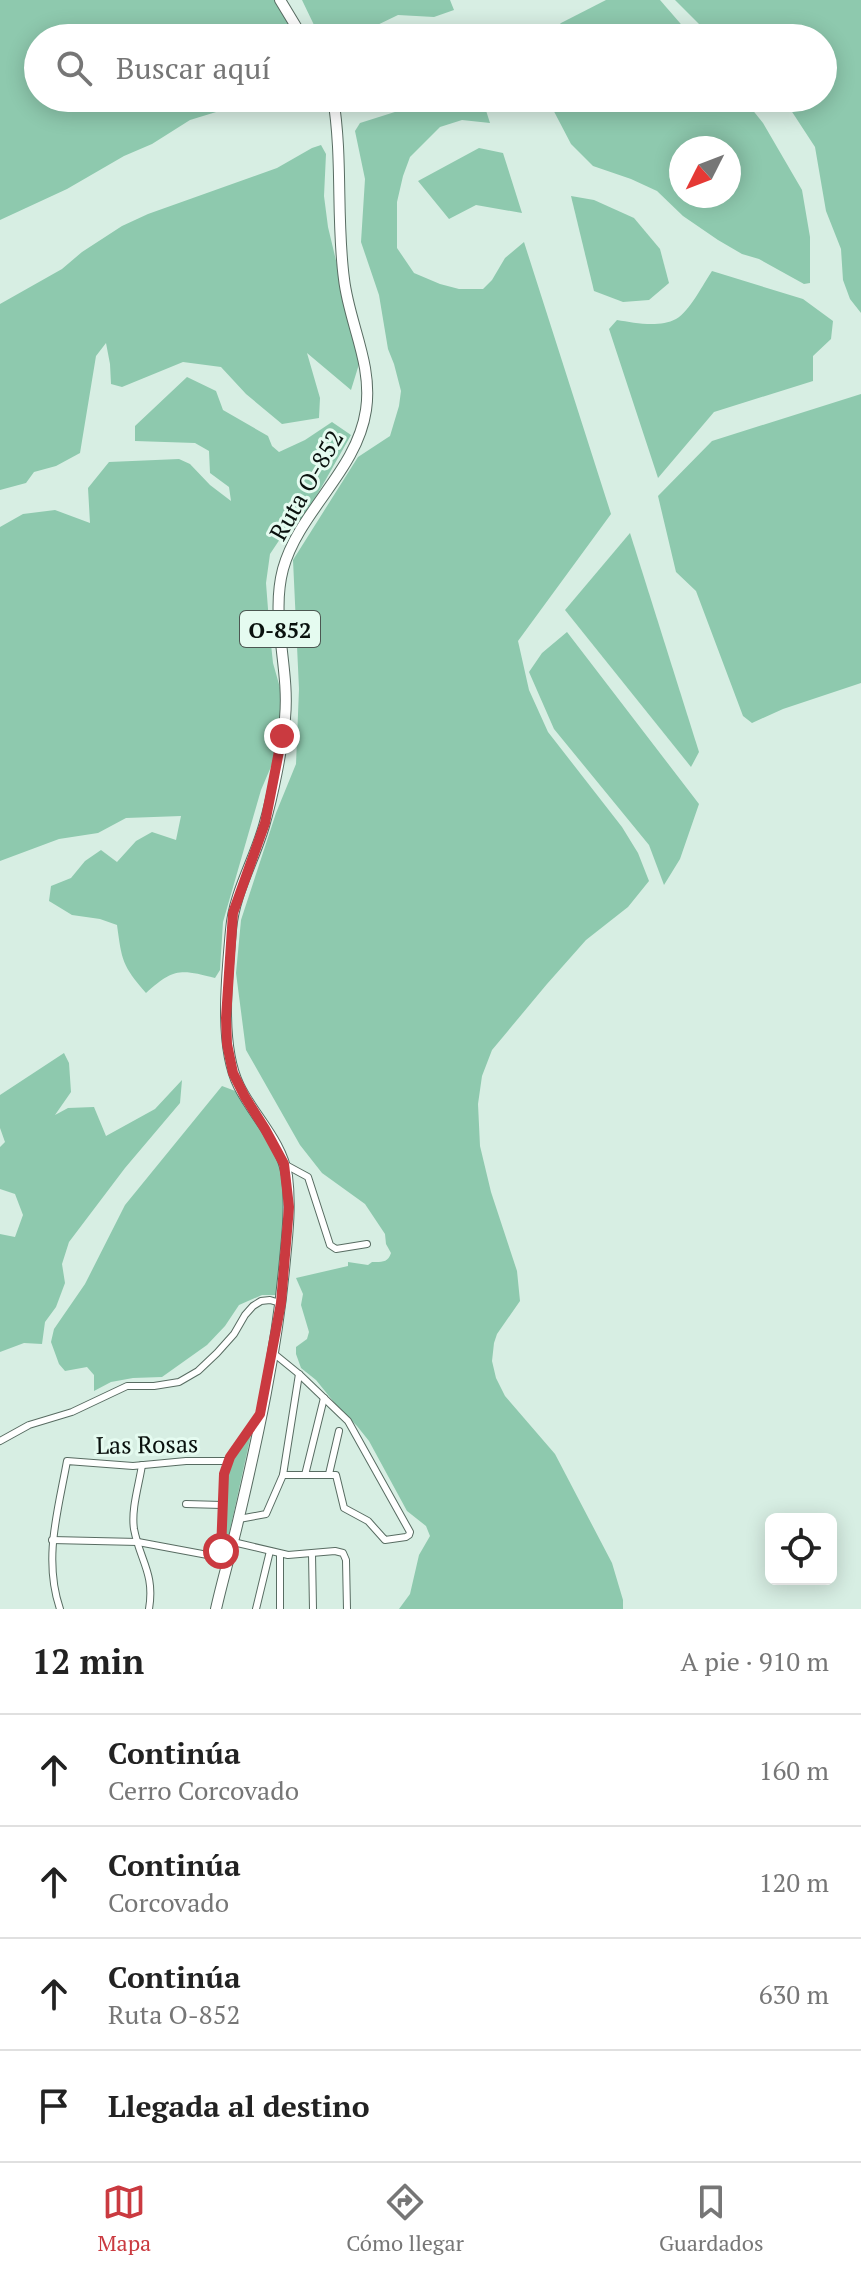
<!DOCTYPE html>
<html lang="es">
<meta charset="utf-8">
<style>
:root{--surface:#fff;--page:#f2f2f2;--text:#222;--muted:#767676;--line:#e0e0e0;--accent:#ca3a40}
body{margin:0;font-family:"PT Serif",serif;background:var(--page);color:var(--text)}
.controls{position:absolute;right:24px;bottom:24px;display:grid;overflow:hidden;border-radius:12px;box-shadow:0 4px 20px #0003}
.controls button{width:72px;height:72px;display:grid;place-items:center;padding:0;border:0;border-bottom:2px solid var(--line);background:var(--surface);color:var(--text);font:40px sans-serif}
.compass{position:absolute;left:669px;top:136px;width:72px;height:72px;border-radius:50%;background:var(--surface);box-shadow:0 4px 20px #0003;rotate:228deg}
.stop{position:absolute;width:24px;height:24px;margin:-18px;border:6px solid #ca3a40;border-radius:50%;background:#fff}
.stop.end{background:#ca3a40;border-color:#fff;box-shadow:0 2px 8px #0008}
.list{margin:0;padding:0;list-style:none}
h2{display:flex;justify-content:space-between;align-items:center;height:104px;margin:0;padding:0 32px;font-size:34px}
h2 small{font-size:26px;font-weight:400;color:var(--muted)}
.list li{display:grid;grid-template-columns:52px 1fr auto;gap:24px;align-items:center;box-sizing:border-box;height:112px;padding:0 32px;border-top:2px solid var(--line)}
.list b{display:block;font-size:30px;white-space:nowrap}
.list p{margin:0;font-size:26px;white-space:nowrap;color:var(--muted)}
.list em{font-size:26px;font-style:normal;color:var(--muted)}
.icon{flex:none;width:44px;height:44px;fill:none;stroke:currentColor;stroke-width:2;stroke-linecap:round;stroke-linejoin:round}
.map{position:relative;flex:none;width:861px;height:1609px;overflow:hidden}
.search{position:absolute;background:var(--surface);box-shadow:0 4px 20px #0003;left:24px;right:24px;top:24px;height:88px;display:flex;align-items:center;gap:20px;box-sizing:border-box;padding:0 28px;border-radius:44px;color:var(--muted);font-size:30px}
.sheet{height:552px;background:var(--surface)}
nav{display:flex;justify-content:space-around;align-items:center;box-sizing:border-box;height:112px;border-top:2px solid var(--line);background:var(--surface);font-size:22px;color:var(--muted)}
nav a{display:grid;justify-items:center;gap:4px}
nav .on{color:var(--accent)}
.map>svg:first-child{display:block}
.green{fill:#8ec9ae;fill-rule:evenodd}
.lines{fill:none;stroke-linecap:round;stroke-linejoin:round}
.street-casing{stroke:#586c62;stroke-width:8}
.primary-casing{stroke:#586c62;stroke-width:12}
.street{stroke:#fff;stroke-width:6}
.primary{stroke:#fff;stroke-width:10}
.route{stroke:#ca3a40;stroke-width:10}
.labels{text-anchor:middle;dominant-baseline:central;stroke-width:6;stroke-linejoin:round;paint-order:stroke}
.shield{fill:#e5fbf0;stroke:#4c5752;stroke-width:2}
.shield-label{font-size:22px;font-weight:bold;fill:#0a110e}
.street-label{font-size:24px;fill:#0a110e;stroke:#e5fbf0}
</style>
<div class="map">
<svg width="861" height="1609" viewBox="0 0 861 1609">
<rect width="100%" height="100%" fill="#d7eee3"/>
<g class="green">
<polygon points="0,0 278,0 299,38 38,38 38,98 252,98 239,105 190,120 152,144 124,156 67,189 0,220"/>
<polygon points="302,0 450,0 454,10 434,17 398,15 367,30 333,31 320,30 314,25"/>
<polygon points="606,0 660,0 693,38 545,38 561,23"/>
<polygon points="675,0 861,0 861,313 850,299 843,280 841,249 826,211 815,147 783,98 823,98 823,38 713,38"/>
<path d="M419,98H482L490,123L462,120L440,127L410,157L403,176L397,202V248L414,273L440,284L459,289H483L492,280L505,258L524,242L611,514L518,641L529,690L548,732L622,827L638,853L649,881L628,907L586,940L547,984L492,1050L482,1076L478,1104L480,1146L491,1192L517,1271L520,1301L497,1334L494,1343L492,1361L496,1378L505,1396L555,1454L612,1563L623,1600V1609H399L410,1594L419,1555L430,1536L426,1526L407,1511L369,1441L357,1426L337,1406L316,1380L301,1368L296,1354V1347L307,1339L309,1332L301,1305L303,1294L296,1278L348,1266V1262L368,1265L372,1262C381,1262 388,1263 391,1253L386,1244L385,1234L365,1204L322,1173L300,1145L246,1050L236,973L241,920L276,813L296,764L299,689L293,560L358,457L390,436L399,406L401,391L394,364L388,349L379,295L361,242L365,179L355,131L360,123L398,111Z"/>
<path d="M547,98H743L763,123L802,190L810,237V283L804,284L759,259L742,254L718,240L683,216L657,191L631,179L593,166L571,144ZM681,148H729V196H681Z"/>
<polygon points="321,145 326,154 324,196 328,227 360,361 351,390 307,353 320,398 319,418 282,424 246,394 221,367 183,362 122,387 111,384 110,364 106,343 96,356 80,453 56,466 34,472 26,483 0,490 0,304 62,269 82,252 122,226 148,214 277,168 312,148"/>
<polygon points="479,148 503,153 522,213 476,205 449,219 418,181"/>
<polygon points="571,196 594,200 634,218 660,249 669,283 649,300 623,302 594,291"/>
<path d="M712,271L803,299L833,321L831,339L813,356V381L714,412L658,478L609,329L617,320C635,323 659,328 676,319C689,312 704,283 712,271Z"/>
<path d="M187,377L216,391L223,410L268,436L272,446L279,452L305,440L332,422L351,435L300,525L282,536L270,554L266,583L270,635L273,663L282,695V714L273,762L261,790L223,922L220,970L215,978C181,969 173,968 146,993C122,965 122,961 117,925L100,919L72,915L49,901L51,886L71,878L85,861L101,850L117,862L136,841L152,832L176,840L181,816L126,818L98,833L59,839L0,861V527L23,514L55,510L90,523L88,488L109,462L179,459L190,464L210,485L231,501L229,487L210,473L209,451L195,443L135,441V426Z"/>
<polygon points="861,394 861,683 783,709 752,723 743,716 696,591 676,572 658,496 712,441"/>
<polygon points="630,533 699,752 691,767 565,610"/>
<polygon points="567,632 699,804 680,859 664,885 649,845 554,729 529,672 542,653"/>
<polygon points="64,1053 69,1063 71,1092 55,1115 68,1108 94,1107 106,1136 155,1109 182,1080 180,1103 125,1168 69,1242 62,1264 65,1283 56,1307 45,1322 42,1344 24,1343 0,1352 0,1234 15,1237 23,1215 15,1194 0,1189 0,1147 5,1142 0,1128 0,1095"/>
<polygon points="222,1086 246,1095 264,1122 284,1177 285,1229 277,1295 262,1295 239,1305 225,1326 207,1345 162,1377 133,1378 111,1382 94,1391 94,1375 87,1367 65,1371 59,1364 51,1342 54,1329 85,1284 125,1205"/>
<path d="M252,1430L226,1548C222,1528 221,1481 230,1463C235,1451 245,1440 252,1430Z"/>
</g>
<g class="lines">
<defs>
<g id="street">
<polyline points="284,1164 308,1177 330,1245 336,1249 367,1244"/>
<polyline points="272,1352 299,1374 348,1421 410,1532 409,1535 406,1537 385,1540 368,1521 344,1508 336,1475 283,1475"/>
<polyline points="0,1441 29,1425 72,1412 127,1386 154,1386 179,1382 198,1371 217,1353 234,1334 245,1315 253,1306 261,1301 270,1300 280,1303"/>
<path d="M142,1465C139,1485 131,1509 134,1529C140,1561 155,1573 149,1609"/>
<polyline points="329,1474 339,1431"/>
<polyline points="305,1475 324,1398"/>
<polyline points="186,1504 222,1505"/>
<polyline points="239,1519 266,1514 283,1475 299,1374"/>
<polyline points="52,1540 138,1542 229,1559"/>
<polyline points="233,1542 288,1555 335,1551 343,1553 346,1560 347,1609"/>
<polyline points="280,1554 280,1609"/>
<polyline points="312,1554 313,1609"/>
<polyline points="221,1556 224,1474 230,1457 258,1417"/>
<path d="M60,1609C43,1559 58,1511 67,1461L133,1466L186,1461H228"/>
<polyline points="256,1609 270,1551"/>
</g>
<g id="primary">
<polyline points="280,0 303,38"/>
<path d="M216,1609C223,1578 232,1548 239,1517C258,1436 276,1353 284,1270C287,1238 291,1207 287,1176C282,1142 253,1115 239,1086C219,1046 227,975 231,930C234,893 254,861 264,826C273,795 282,750 285,718C290,668 270,618 283,569C299,511 357,471 366,410C373,364 349,323 344,279C336,219 343,158 333,98"/>
</g>
</defs>
<use href="#street" class="street-casing"/>
<use href="#primary" class="primary-casing"/>
<use href="#street" class="street"/>
<use href="#primary" class="primary"/>
</g>
<g class="lines">
<polyline class="route" points="221,1551 224,1474 230,1457 260,1414 281,1303 289,1207 284,1164 265,1129 245,1097 233,1073 227,1044 226,1018 233,913 265,823 282,736"/>
</g>
<g class="labels">
<rect class="shield" x="240" y="611" width="80" height="36" rx="6"/>
<g class="shield-label">
<text x="280" y="629">O-852</text>
</g>
<g class="street-label">
<text transform="translate(306 485) rotate(-60)">Ruta O-852</text>
<text transform="translate(147 1444) rotate(-1)">Las Rosas</text>
</g>
</g>
</svg>
<div class="controls">
<button><svg class="icon" aria-label="locate" viewBox="0 0 24 24"><circle cx="12" cy="12" r="6"/><path d="M12 2v4M12 18v4M2 12h4M18 12h4"/></svg></button>
</div>
<svg class="compass" viewBox="-18 -18 36 36"><path d="M0-13l5 13h-10z" fill="#e53935"/><path d="M0 13l5-13h-10z" fill="#767676"/></svg>
<div class="stop" style="left:221px;top:1551px"></div>
<div class="stop end" style="left:282px;top:736px"></div>
<div class="search"><svg class="icon" aria-label="search" viewBox="0 0 24 24"><circle cx="10" cy="10" r="6"/><path d="M15 15l6 6"/></svg>Buscar aquí</div>
</div>
<section class="sheet">
<h2>12 min<small>A pie · 910 m</small></h2>
<ul class="list">
<li><svg class="icon" aria-label="ahead" viewBox="0 0 24 24"><path d="M12 20V5M6 11l6-6 6 6"/></svg><div><b>Continúa</b><p>Cerro Corcovado</p></div><em>160 m</em></li>
<li><svg class="icon" aria-label="ahead" viewBox="0 0 24 24"><path d="M12 20V5M6 11l6-6 6 6"/></svg><div><b>Continúa</b><p>Corcovado</p></div><em>120 m</em></li>
<li><svg class="icon" aria-label="ahead" viewBox="0 0 24 24"><path d="M12 20V5M6 11l6-6 6 6"/></svg><div><b>Continúa</b><p>Ruta O-852</p></div><em>630 m</em></li>
<li><svg class="icon" aria-label="arrive" viewBox="0 0 24 24"><path d="M6 21V4h12l-3 4 3 4H6"/></svg><div><b>Llegada al destino</b></div></li>
</ul>
</section>
<nav>
<a class="on"><svg class="icon" aria-label="map" viewBox="0 0 24 24"><path d="M3 6l6-2 6 2 6-2v14l-6 2-6-2-6 2zM9 4v14M15 6v14"/></svg>Mapa</a>
<a><svg class="icon" aria-label="directions" viewBox="0 0 24 24"><path d="M12 3l9 9-9 9-9-9zM9 14v-3h6M13 9l2 2-2 2"/></svg>Cómo llegar</a>
<a><svg class="icon" aria-label="saved" viewBox="0 0 24 24"><path d="M7 4h10v16l-5-4-5 4z"/></svg>Guardados</a>
</nav>
